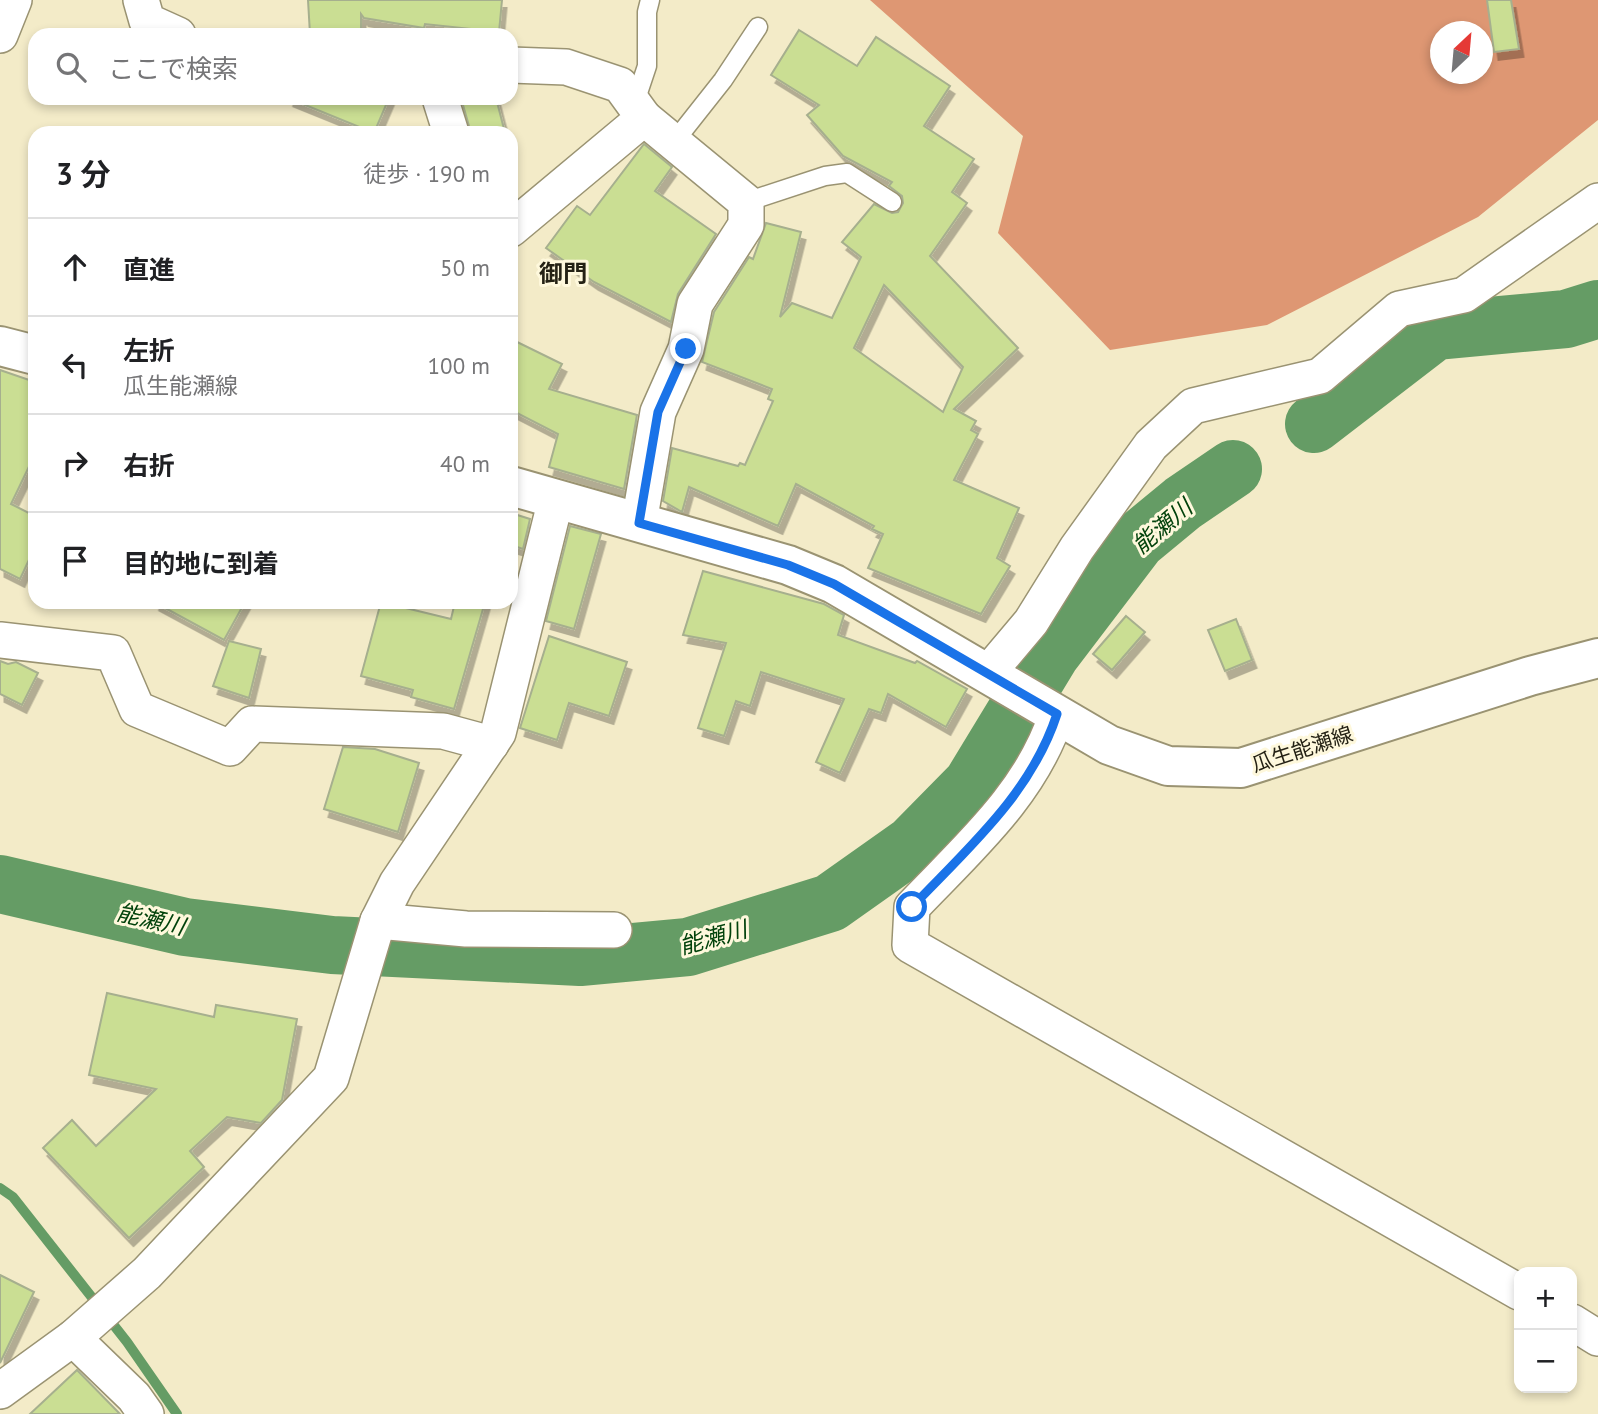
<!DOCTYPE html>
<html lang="ja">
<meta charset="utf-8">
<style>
:root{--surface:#fff;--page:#f6f6f6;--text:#202124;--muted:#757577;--line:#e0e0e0}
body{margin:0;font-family:"PT Sans","Noto Sans JP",sans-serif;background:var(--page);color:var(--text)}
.controls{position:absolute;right:21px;bottom:21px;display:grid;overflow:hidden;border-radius:14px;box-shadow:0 4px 10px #0003}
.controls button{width:63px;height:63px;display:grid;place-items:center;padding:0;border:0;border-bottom:2px solid var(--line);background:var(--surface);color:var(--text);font:35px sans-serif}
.compass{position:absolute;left:1430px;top:21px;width:63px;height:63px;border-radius:50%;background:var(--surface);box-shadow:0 4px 10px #0003;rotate:26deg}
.stop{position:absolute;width:21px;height:21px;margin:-16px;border:5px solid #1a73e8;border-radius:50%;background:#fff}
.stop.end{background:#1a73e8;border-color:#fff;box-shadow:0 2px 7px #0008}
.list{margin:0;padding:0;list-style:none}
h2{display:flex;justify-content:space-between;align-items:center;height:91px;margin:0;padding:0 28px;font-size:30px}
h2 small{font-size:23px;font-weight:400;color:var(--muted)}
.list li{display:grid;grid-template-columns:46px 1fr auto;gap:21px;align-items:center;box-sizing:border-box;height:98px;padding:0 28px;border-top:2px solid var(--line)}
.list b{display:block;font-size:26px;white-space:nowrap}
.list p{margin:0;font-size:23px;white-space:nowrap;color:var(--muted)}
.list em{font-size:23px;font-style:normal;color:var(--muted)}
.icon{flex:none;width:38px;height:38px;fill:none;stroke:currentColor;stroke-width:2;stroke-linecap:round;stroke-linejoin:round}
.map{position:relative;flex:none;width:1598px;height:1414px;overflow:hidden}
.search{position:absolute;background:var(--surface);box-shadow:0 4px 10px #0003;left:28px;top:28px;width:490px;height:77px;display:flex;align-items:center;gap:18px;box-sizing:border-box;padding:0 24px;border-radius:21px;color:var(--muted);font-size:26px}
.panel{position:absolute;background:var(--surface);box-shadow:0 4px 10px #0003;left:28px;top:126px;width:490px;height:483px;border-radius:21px}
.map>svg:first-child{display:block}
.forest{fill:#de9773;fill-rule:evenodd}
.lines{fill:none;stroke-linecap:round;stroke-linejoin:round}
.stream{stroke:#659c65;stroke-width:10}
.river{stroke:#659c65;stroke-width:58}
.building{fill:#cade93;stroke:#a6af8e;stroke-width:2;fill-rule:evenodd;filter:url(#shadow)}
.service-casing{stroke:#9a9372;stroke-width:21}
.minor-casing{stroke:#9a9372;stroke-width:38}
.secondary-casing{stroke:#9a9372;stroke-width:42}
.service{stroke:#fff;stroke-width:18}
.minor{stroke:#fff;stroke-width:35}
.secondary{stroke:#fff;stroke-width:38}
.route{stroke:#1a73e8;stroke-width:9}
.labels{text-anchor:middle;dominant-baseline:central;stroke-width:6;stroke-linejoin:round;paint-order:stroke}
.street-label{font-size:21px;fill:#242114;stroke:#fef8dc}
.water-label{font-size:23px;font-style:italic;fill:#02420b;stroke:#fef8dc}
.quarter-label{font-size:24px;font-weight:bold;fill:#242114;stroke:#fef8dc}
</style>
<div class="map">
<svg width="1598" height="1414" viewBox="0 0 1598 1414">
<defs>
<filter id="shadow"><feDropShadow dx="4.5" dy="8" stdDeviation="0" flood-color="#0004"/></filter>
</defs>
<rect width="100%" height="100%" fill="#f3ebc8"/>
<path class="forest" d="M870,0H1598V120L1478,217L1267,325L1110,350L998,233L1023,136ZM1440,32H1482V74H1440Z"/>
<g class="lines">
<polyline class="stream" points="0,1188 13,1197 127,1342 177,1414"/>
<g class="river">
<polyline points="1314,424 1435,331 1566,319 1598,309"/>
<polyline points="0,884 185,927 332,945 580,957 688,947 830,903 912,845 972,784 1051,654 1137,541 1183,503 1233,469"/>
</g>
</g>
<g class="building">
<polygon points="308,0 502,0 499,32 425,24 424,28 364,18 361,14 361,31 310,34"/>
<polygon points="1487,0 1511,0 1519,49 1494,52"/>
<path d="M799,30L857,66L876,37L950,86L924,126L974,159L952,192L967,203L930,256L1018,348L954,409L976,421L971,430L978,434L954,480L1019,508L997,558L1010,566L981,614L868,568L883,534L872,529L874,526L796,484L778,526L689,487L682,512L663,501L672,448L738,466L740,463L745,465L773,401L768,399L772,389L702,362L714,312L749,257L753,259L766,223L801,232L780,317L792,303L832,318L861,257L842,242L874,204L892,213L898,212L903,203L902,196L889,186L892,182L843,156L807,115L819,105L771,75ZM884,285L963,367L943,412L854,348Z"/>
<polygon points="288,98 389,98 374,133"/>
<polygon points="461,98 496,98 505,133 471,133"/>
<polygon points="644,144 672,167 655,191 716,234 678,294 671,322 594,282 546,248 577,206 590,215"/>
<polygon points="511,339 562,364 549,389 637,415 624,489 549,467 558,434 511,410"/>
<polygon points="0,370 35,382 35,454 11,504 35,516 35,547 20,579 0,569"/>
<polygon points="511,513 530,519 523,549 511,545"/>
<polygon points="570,526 601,534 574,629 546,621"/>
<polygon points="703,571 824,604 844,615 838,635 915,663 917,661 967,689 946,727 888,694 881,713 869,709 840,773 816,762 844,699 761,672 750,706 736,701 724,736 698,728 726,643 683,635"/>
<polygon points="154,602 245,602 224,640"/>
<polygon points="381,602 451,619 455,602 485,602 454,709 411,697 413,690 361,676"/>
<polygon points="1126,616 1145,632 1112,670 1093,654"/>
<polygon points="1236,619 1252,660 1225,671 1208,630"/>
<polygon points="549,636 627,662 609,716 569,703 557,740 520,728"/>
<polygon points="229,641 261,649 249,698 213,686"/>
<polygon points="0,661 8,664 16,662 38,673 22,705 0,694"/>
<polygon points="343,747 375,749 419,763 398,832 324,809"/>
<polygon points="107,993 214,1017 216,1005 297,1019 282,1100 261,1123 227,1117 190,1151 204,1167 129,1238 43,1148 72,1120 96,1146 156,1089 89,1075"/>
<polygon points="0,1275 34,1292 0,1363"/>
<polygon points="77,1370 120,1414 30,1414"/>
</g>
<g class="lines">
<defs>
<g id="service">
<polyline points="634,105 647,66 647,12 650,0"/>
<polyline points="674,142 723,80 758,27"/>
<polyline points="746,202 825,176 847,173 892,202"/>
</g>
<g id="minor">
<polyline points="141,0 147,21 178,35"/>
<polyline points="0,35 14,0"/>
<polyline points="511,65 566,67 620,85 644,118 511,229"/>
<polyline points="440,98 451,133"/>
<polyline points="639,523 658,412 686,349 695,304 746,225 746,202 644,118"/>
<polyline points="0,640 113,653 137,709 230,748 252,724 443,731 491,744"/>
<polyline points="988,673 1031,622 1077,548 1151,445 1193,406 1320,376 1399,309 1464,295 1598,201"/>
<path d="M1057,714C1031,794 968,848 912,907L910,945L1519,1292"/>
<polyline points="378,921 466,929 614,930"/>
<polyline points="1572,1322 1598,1338"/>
<polyline points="73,1338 134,1397 146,1414"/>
<polyline points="0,1391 73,1338 147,1273 331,1078 378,921 397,883 498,733 556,499"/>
</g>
<g id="secondary">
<polyline points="0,346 35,355"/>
<polyline points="511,486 788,565 834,584 1109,745 1168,766 1241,768 1530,676 1598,658"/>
</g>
</defs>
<use href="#service" class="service-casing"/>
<use href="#minor" class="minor-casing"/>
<use href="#secondary" class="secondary-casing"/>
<use href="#service" class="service"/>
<use href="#minor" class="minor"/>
<use href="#secondary" class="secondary"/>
</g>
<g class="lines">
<path class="route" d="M686,349L658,412L639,523L788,565L834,584L1057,714C1031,794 968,848 912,907"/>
</g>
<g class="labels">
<g class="street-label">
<text transform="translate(1302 749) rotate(-18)">瓜生能瀬線</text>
</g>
<g class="water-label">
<text transform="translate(1162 526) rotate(-40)">能瀬川</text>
<text transform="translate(151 919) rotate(13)">能瀬川</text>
<text transform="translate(713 937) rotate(-15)">能瀬川</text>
</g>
<g class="quarter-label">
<text x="563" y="273">御門</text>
</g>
</g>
</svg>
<div class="controls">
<button>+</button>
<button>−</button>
</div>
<svg class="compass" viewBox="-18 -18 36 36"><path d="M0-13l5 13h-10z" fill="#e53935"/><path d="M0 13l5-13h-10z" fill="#757577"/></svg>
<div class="stop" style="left:912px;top:907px"></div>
<div class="stop end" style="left:686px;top:349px"></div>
<div class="search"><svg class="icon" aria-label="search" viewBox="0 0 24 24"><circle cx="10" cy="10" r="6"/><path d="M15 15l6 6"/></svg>ここで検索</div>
<section class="panel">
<h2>3 分<small>徒歩 · 190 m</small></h2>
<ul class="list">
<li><svg class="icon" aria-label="ahead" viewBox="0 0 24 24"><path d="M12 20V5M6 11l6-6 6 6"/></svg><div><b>直進</b></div><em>50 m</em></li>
<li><svg class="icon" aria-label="left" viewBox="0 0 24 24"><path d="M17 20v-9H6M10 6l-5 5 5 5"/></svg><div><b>左折</b><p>瓜生能瀬線</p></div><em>100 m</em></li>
<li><svg class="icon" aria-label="right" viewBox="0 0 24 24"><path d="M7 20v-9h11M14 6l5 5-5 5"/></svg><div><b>右折</b></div><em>40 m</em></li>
<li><svg class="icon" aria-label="arrive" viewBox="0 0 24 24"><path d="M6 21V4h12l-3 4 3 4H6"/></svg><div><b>目的地に到着</b></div></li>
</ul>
</section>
</div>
